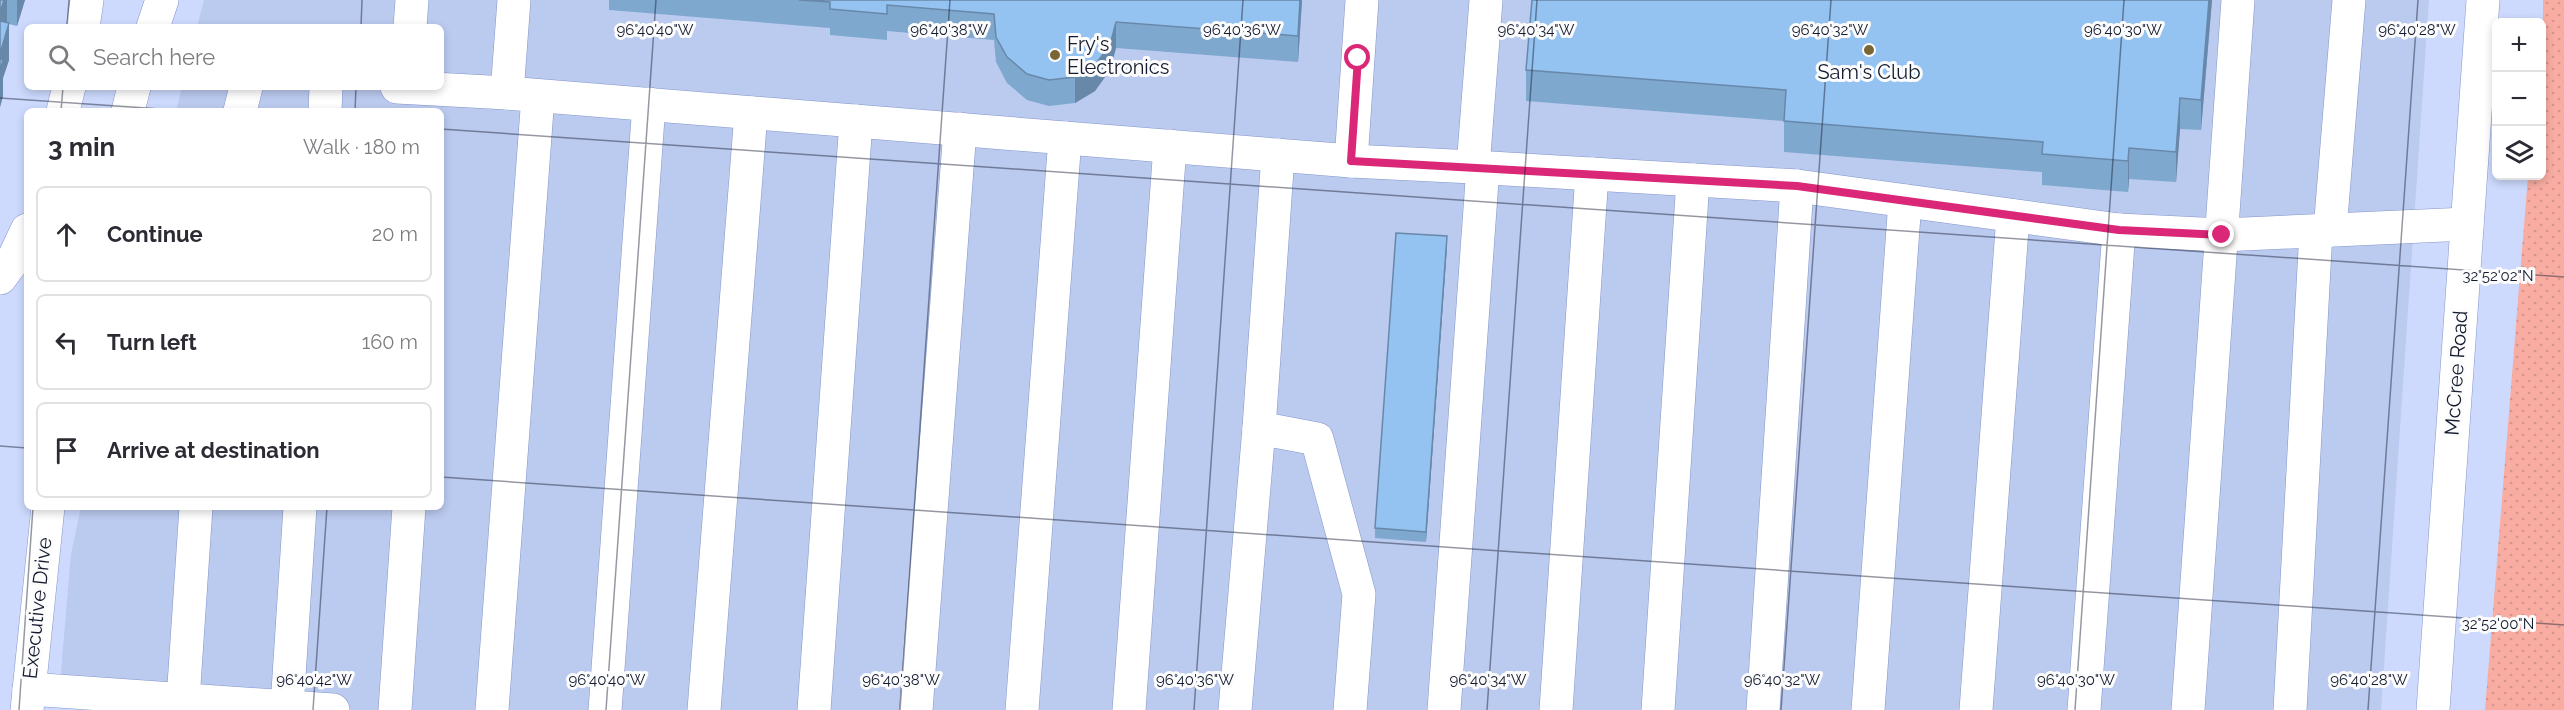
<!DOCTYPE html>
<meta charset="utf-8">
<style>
:root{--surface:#fff;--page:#f7f7f7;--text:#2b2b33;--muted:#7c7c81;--line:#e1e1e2}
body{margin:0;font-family:Raleway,sans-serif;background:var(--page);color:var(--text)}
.controls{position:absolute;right:18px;top:18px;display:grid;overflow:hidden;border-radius:9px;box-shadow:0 3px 9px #0003}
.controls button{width:54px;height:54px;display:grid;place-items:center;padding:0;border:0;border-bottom:2px solid var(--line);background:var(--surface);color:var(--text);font:30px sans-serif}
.stop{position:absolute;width:18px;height:18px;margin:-14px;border:4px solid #db2777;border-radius:50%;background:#fff}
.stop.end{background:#db2777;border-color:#fff;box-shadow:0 2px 6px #0008}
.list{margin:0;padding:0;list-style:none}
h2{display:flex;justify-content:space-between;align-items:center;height:78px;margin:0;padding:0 24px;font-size:26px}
h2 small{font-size:20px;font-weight:400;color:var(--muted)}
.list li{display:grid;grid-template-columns:39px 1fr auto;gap:18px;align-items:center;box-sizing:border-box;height:96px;margin:0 12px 12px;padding:0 12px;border:2px solid var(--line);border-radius:9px}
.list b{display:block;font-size:22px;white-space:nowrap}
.list em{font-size:20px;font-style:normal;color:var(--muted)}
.icon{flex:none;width:33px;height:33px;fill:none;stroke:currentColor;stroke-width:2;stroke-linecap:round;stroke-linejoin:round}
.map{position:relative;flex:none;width:2564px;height:710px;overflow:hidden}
.search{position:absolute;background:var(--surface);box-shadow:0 3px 9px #0003;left:24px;top:24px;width:420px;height:66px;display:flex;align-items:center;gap:15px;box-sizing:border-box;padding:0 21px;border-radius:9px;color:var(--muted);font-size:22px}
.panel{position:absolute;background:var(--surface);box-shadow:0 3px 9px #0003;left:24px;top:108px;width:420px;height:402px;border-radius:9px}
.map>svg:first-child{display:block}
.built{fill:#bbcaef}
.park{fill:url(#park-dots)}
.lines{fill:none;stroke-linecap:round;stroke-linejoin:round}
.minor-casing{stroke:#8396cc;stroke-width:34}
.minor{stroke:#fff;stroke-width:33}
.wall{fill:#7fa8cf}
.shaded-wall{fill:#6888a9}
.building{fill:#94c3f1;stroke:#6888a9;stroke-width:1.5}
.route{stroke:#db2777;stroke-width:8}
.ticks{fill:none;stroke:#141b2f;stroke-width:1.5;stroke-opacity:0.45}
.poi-dot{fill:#796635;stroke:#fcfcfc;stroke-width:2}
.labels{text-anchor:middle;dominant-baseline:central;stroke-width:6;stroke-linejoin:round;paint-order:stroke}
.poi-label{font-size:20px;fill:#141b2f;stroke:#fcfcfc;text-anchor:start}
.street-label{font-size:20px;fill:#141b2f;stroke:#fcfcfc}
.ticks-label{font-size:15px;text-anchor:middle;fill:#141b2f;stroke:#fcfcfc;stroke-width:6;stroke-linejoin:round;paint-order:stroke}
</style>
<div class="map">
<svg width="2564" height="710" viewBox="0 0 2564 710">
<defs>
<pattern id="park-dots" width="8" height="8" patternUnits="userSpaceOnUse" patternTransform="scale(1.5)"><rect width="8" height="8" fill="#f9ada2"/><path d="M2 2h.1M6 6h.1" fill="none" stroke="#d5948c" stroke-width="1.8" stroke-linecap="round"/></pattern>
</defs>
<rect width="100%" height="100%" fill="#cddafd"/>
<polygon class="built" points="204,0 2429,0 2381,710 102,710 58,707 71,554 81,507 441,507 441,111 176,111 182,87 441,87 441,27 197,27"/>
<polygon class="park" points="2543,0 2564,0 2564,710 2485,710 2528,176 2542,176"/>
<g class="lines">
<defs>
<g id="minor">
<polyline points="83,27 87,0"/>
<polyline points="153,27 162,0"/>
<polyline points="410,27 412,0"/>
<polyline points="397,87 507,93 1351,161 1473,167 1486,0"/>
<polyline points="507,93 514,0"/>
<polyline points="63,111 69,87"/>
<polyline points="128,111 134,87"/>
<polyline points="240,111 246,87"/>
<polyline points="325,111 326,87"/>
<polyline points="1351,161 1362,0"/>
<polyline points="1473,167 1797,186 2119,230 2222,235 2467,224"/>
<polyline points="2330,230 2349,0"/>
<polyline points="0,278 12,262 27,230"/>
<polyline points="1259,428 1317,439 1359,594 1350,710"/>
<polyline points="29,689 333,710"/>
<polyline points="183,700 196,507"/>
<polyline points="287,707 300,507"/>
<polyline points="27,710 48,507"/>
<polyline points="395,710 409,507"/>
<polyline points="492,710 538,96"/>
<polyline points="605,710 649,104"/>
<polyline points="704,710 751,113"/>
<polyline points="814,710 856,121"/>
<polyline points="916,710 960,129"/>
<polyline points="1022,710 1065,138"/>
<polyline points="1129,710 1170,146"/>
<polyline points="1235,710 1259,428 1278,155"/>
<polyline points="1444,710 1483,167"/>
<polyline points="1556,710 1592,174"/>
<polyline points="1658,710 1693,180"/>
<polyline points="1763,710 1797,186"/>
<polyline points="1868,710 1905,201"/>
<polyline points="1976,710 2013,216"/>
<polyline points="2084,710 2119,230"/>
<polyline points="2188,710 2238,0"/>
<polyline points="2290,710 2316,231"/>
<polyline points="2433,710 2483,0"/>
</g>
</defs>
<use href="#minor" class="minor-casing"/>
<use href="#minor" class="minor"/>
</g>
<g class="wall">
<polygon points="0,0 25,0 17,26 9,24 9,60 3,78 3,96 0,107"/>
<polygon points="609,0 1302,0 1298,62 1116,48 1110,70 1095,91 1075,103 1049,106 1027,100 1007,83 996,62 994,40 887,31 887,40 830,35 830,28 609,10"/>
<polygon points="2212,0 2201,130 2180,129 2176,182 2129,179 2128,192 2042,185 2042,172 1784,152 1784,121 1526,101 1526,70"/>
<polygon points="1447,246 1426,542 1375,538 1375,528"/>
</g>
<g class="shaded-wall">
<polygon points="4,0 7,0 7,23 0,49 0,12"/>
<polygon points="17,0 25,0 17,26"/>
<polygon points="1300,0 1302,0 1298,62 1298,36"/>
<polygon points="2209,0 2212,0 2201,130 2201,100"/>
<polygon points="1116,22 1116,48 1110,70 1095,91 1075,103 1075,77"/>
<polygon points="9,23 9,60 3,78 3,96 0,107 0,54"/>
<polygon points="2180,98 2180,129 2176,182 2176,152"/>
<polygon points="2129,148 2129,179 2128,192 2128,161"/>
<polygon points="1447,236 1447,246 1426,542 1426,532"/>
</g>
<g class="building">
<polygon points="0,0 4,0 0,12"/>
<polygon points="799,0 1300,0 1298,36 1116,22 1110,45 1095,65 1075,77 1049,80 1027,74 1007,57 996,37 994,14 887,5 887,14 830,9 830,2"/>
<polygon points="1532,0 2209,0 2201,100 2180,98 2176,152 2129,148 2128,161 2042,154 2043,142 1784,121 1786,90 1526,70"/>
<polygon points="0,21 9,23 0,54"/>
<polygon points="0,59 3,60 0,71"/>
<polygon points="1396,233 1447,236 1426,532 1375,528"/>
</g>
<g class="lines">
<polyline class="route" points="1358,58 1351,161 1797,186 2119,230 2222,235"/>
</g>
<path class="ticks" d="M67,27L69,0M361,27L362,0M0,98L189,111M61,111L63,87M355,111L356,87M441,129L2564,277M0,446L27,448M441,477L2564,625M19,710L33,507M313,710L327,507M606,710L656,0M900,710L950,0M1194,710L1243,0M1487,710L1537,0M1781,710L1831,0M2075,710L2124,0M2368,710L2418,0"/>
<g class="poi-dot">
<circle cx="1869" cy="50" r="6"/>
<circle cx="1055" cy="55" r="6"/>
</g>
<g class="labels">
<g class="poi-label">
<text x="1067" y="44">Fry's<tspan x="1067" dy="23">Electronics</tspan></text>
<text x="1869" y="72" text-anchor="middle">Sam's Club</text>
</g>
<g class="street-label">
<text transform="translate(2456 373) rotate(-86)">McCree Road</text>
<text transform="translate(37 608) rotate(-84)">Executive Drive</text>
</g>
</g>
<g class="ticks-label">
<text x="655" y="35">96°40'40"W</text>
<text x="949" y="35">96°40'38"W</text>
<text x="1242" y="35">96°40'36"W</text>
<text x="1536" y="35">96°40'34"W</text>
<text x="1830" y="35">96°40'32"W</text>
<text x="2123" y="35">96°40'30"W</text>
<text x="2417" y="35">96°40'28"W</text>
<text x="2498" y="281">32°52'02"N</text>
<text x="2498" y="629">32°52'00"N</text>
<text x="314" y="685">96°40'42"W</text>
<text x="607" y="685">96°40'40"W</text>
<text x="901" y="685">96°40'38"W</text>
<text x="1195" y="685">96°40'36"W</text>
<text x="1488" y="685">96°40'34"W</text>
<text x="1782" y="685">96°40'32"W</text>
<text x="2076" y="685">96°40'30"W</text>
<text x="2369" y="685">96°40'28"W</text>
</g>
</svg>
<div class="controls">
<button>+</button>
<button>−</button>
<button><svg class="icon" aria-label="layers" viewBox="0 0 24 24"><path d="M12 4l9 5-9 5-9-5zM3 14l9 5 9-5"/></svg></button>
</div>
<div class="stop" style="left:1358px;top:58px"></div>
<div class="stop end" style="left:2222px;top:235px"></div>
<div class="search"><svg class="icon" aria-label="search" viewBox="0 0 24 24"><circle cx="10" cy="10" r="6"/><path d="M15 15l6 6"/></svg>Search here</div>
<section class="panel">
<h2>3 min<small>Walk · 180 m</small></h2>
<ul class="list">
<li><svg class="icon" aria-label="ahead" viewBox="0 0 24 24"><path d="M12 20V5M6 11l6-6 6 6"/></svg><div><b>Continue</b></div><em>20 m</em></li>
<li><svg class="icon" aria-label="left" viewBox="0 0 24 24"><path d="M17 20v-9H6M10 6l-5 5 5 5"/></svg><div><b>Turn left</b></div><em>160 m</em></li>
<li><svg class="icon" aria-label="arrive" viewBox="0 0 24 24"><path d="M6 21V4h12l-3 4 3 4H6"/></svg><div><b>Arrive at destination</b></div></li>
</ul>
</section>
</div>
